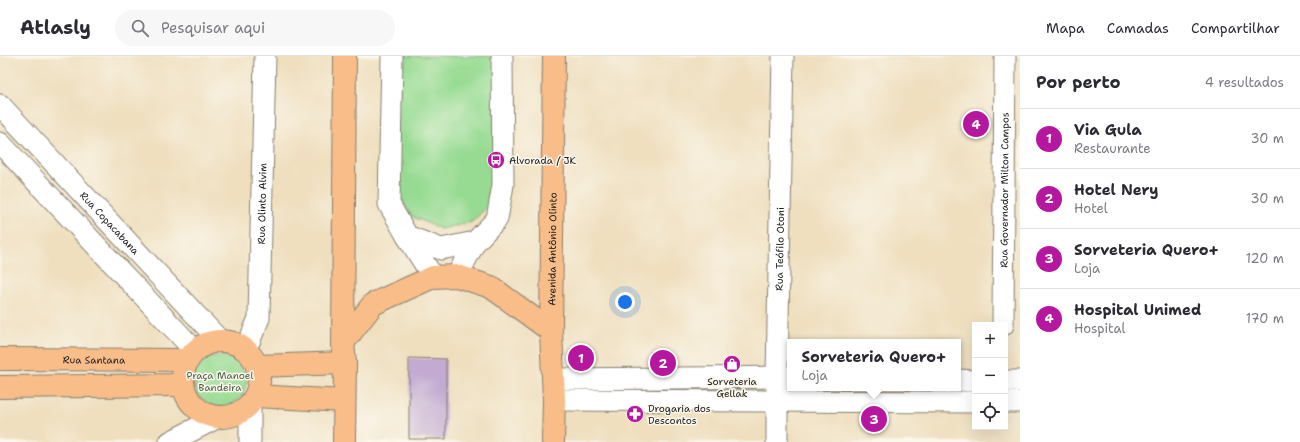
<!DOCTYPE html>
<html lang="pt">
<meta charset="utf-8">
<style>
:root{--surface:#fff;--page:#f7f7f7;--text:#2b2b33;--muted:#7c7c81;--line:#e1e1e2;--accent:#b5179e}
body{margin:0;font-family:"Shantell Sans",sans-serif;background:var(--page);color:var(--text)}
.controls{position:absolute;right:12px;bottom:12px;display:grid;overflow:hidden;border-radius:0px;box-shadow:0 4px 16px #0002}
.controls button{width:36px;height:36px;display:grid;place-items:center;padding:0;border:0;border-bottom:1px solid var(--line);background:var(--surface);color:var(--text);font:20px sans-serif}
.you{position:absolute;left:625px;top:246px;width:14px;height:14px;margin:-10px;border:3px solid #fff;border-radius:50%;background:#1a73e8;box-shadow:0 0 0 6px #1a73e833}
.badge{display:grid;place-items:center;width:26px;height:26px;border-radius:50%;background:var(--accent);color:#fff;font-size:13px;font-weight:700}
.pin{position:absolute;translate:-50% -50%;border:2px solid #fff;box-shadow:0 1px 4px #0006}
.popup{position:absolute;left:787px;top:283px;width:174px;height:52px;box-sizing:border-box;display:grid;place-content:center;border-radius:0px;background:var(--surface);filter:drop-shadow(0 1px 3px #0005);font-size:13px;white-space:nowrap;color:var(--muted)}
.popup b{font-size:15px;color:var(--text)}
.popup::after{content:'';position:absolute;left:50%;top:100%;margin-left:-8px;border:8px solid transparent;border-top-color:var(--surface)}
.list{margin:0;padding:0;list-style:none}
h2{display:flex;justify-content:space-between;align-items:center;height:52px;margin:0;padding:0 16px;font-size:17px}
h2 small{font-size:13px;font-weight:400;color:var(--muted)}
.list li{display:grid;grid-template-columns:26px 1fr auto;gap:12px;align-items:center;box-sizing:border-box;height:60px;padding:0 16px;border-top:1px solid var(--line)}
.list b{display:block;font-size:15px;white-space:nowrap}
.list p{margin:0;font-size:13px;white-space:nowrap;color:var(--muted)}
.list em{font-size:13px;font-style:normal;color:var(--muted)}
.icon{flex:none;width:22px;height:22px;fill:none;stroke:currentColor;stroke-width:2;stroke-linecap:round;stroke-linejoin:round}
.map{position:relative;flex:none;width:1020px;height:386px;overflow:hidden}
header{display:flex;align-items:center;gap:24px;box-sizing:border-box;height:56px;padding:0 20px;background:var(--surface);border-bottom:1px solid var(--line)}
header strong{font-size:19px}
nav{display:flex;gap:22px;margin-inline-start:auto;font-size:14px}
.search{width:280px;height:36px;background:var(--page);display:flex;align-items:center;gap:10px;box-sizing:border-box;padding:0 14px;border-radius:22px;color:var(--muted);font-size:15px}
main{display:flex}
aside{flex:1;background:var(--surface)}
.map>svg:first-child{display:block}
.green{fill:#97db93;stroke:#5a7c58}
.building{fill:#c2aad2}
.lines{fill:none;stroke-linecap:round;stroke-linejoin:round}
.minor-casing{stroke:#867e6e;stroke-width:23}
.major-casing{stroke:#867e6e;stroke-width:24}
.minor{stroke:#fff;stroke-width:21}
.major{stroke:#f8bd89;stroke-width:22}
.labels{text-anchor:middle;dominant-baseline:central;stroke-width:3;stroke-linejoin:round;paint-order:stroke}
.poi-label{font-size:10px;fill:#1c1c1c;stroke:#fbf7ec;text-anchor:start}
.street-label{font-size:10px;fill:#1c1c1c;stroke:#fbf7ec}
.park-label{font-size:10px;fill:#475f46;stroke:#fbf7ec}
</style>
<header>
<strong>Atlasly</strong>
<div class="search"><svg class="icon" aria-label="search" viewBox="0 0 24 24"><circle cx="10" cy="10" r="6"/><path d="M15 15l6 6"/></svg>Pesquisar aqui</div>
<nav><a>Mapa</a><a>Camadas</a><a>Compartilhar</a></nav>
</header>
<main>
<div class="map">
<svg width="1020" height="386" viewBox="0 0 1020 386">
<rect width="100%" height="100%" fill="#fbf7ec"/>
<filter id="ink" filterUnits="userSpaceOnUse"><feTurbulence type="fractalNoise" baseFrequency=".025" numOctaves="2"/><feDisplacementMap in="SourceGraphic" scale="8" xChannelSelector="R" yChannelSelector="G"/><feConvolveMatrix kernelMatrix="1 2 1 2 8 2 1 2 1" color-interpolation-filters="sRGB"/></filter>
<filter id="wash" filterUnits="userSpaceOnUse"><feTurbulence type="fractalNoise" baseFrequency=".012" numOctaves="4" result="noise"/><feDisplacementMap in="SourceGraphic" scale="16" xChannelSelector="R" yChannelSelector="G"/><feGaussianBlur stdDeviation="0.9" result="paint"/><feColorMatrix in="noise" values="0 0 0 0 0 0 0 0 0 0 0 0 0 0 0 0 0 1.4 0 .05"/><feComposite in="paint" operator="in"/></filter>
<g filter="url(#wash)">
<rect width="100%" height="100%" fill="#efdfbf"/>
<g class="green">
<polygon points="398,0 498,0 492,146 472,166 441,173 411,160 394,131"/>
<polygon points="226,299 240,308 247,324 242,341 228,351 211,350 197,339 193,322 196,313 208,301"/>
</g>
<g id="blocks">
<polygon class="building" points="409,302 446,303 446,383 409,383"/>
</g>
</g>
<g filter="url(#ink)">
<use href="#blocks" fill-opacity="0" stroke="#867e6e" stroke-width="1"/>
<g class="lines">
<defs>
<g id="minor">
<polyline points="392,0 389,148 407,180 441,193 475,186 497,163 503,129 502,0"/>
<path id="s1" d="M0,49L220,285"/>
<polyline points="0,87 195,295"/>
<polyline points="407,180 433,221"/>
<polyline points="457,220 475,186"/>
<path id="s2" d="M1003,269L1005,0"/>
<path id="s3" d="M246,293L259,262L265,0"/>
<polyline points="553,323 790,321"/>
<polyline points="958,324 975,325"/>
<polyline points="1005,325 1020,325"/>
<polyline points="554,344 975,346"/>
<polyline points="1005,346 1020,346"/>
<polyline points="250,349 250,386"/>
<polyline points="170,386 218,361"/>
<path id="s4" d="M777,386V320L783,0"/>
</g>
<g id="major">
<circle cx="221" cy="323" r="38"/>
<polyline points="343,287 373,248 433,221 457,220 491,231 551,275"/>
<path id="s5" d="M0,303L188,304"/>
<polyline points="257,310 345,307"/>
<polyline points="0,331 183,329"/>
<polyline points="256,340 344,345"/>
<polyline points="344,386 345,307 343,287 345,0"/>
<path id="s6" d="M553,386L554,344L551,275L554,0"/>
</g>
</defs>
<use href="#minor" class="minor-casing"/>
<use href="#major" class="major-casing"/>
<use href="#minor" class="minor"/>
<use href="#major" class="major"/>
</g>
</g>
<defs>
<symbol id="bus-disc" viewBox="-11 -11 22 22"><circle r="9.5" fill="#b5179e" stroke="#fbf7ec"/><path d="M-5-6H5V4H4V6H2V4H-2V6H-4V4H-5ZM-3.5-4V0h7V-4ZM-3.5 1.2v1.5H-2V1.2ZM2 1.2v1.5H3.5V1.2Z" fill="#fff"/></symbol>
<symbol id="shop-disc" viewBox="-11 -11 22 22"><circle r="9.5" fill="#b5179e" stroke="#fbf7ec"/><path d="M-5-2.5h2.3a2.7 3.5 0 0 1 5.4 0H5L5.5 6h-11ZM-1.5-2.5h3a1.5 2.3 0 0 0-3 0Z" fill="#fff"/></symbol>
<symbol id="pharmacy-disc" viewBox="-11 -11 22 22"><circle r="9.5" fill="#b5179e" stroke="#fbf7ec"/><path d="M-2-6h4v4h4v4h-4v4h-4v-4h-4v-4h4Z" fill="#fff"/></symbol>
</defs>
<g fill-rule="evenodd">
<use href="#bus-disc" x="486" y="94" width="20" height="20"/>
<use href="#shop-disc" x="722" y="298" width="20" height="20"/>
<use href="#pharmacy-disc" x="625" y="348" width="20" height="20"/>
</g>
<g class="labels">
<g class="poi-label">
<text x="509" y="104">Alvorada / JK</text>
<text x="732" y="325" text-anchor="middle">Sorveteria<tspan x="732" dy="12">Gellak</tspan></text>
<text x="648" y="352">Drogaria dos<tspan x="648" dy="12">Descontos</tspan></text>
</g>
<g class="street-label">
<text stroke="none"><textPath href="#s2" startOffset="135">Rua Governador Milton Campos</textPath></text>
<text stroke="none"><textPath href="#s3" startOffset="148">Rua Olinto Alvim</textPath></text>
<text stroke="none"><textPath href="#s1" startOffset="161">Rua Copacabana</textPath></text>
<text stroke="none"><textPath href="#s6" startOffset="193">Avenida Antônio Olinto</textPath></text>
<text stroke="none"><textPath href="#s4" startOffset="193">Rua Teófilo Otoni</textPath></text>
<text stroke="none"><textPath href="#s5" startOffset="94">Rua Santana</textPath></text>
</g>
<g class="park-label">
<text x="220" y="319">Praça Manoel<tspan x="220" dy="12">Bandeira</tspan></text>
</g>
</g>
</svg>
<div class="controls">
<button>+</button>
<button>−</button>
<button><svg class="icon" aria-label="locate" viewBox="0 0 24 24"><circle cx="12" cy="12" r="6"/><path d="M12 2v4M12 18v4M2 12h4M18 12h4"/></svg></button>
</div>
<div class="you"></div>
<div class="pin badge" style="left:581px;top:302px">1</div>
<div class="pin badge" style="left:663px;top:307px">2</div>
<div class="pin badge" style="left:874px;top:363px">3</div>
<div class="popup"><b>Sorveteria Quero+</b>Loja</div>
<div class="pin badge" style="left:976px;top:68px">4</div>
</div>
<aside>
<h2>Por perto<small>4 resultados</small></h2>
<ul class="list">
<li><span class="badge">1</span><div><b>Via Gula</b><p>Restaurante</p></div><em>30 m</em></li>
<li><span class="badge">2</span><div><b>Hotel Nery</b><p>Hotel</p></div><em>30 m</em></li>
<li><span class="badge">3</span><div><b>Sorveteria Quero+</b><p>Loja</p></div><em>120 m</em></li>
<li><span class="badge">4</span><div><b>Hospital Unimed</b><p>Hospital</p></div><em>170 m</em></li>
</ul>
</aside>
</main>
